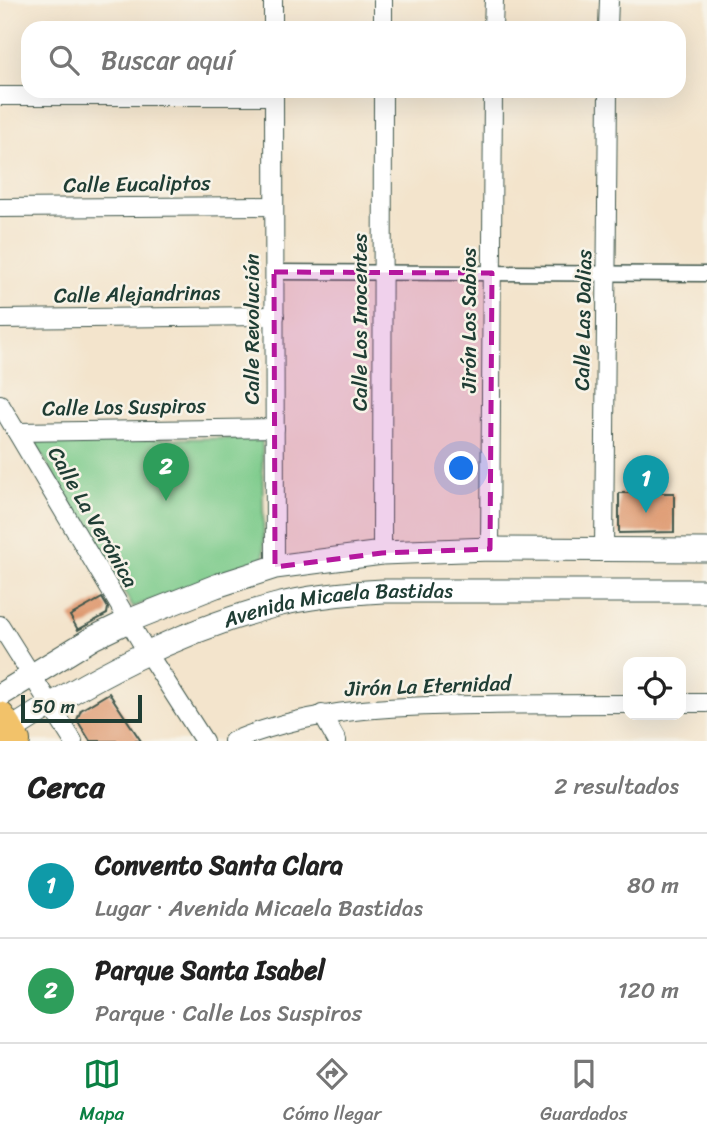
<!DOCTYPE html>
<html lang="es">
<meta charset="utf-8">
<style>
:root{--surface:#fff;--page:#f2f2f2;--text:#222;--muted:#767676;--line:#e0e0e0;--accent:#0b8043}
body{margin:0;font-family:Sriracha,sans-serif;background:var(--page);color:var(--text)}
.controls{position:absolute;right:21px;bottom:21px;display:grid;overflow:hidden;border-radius:14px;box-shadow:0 7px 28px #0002}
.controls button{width:63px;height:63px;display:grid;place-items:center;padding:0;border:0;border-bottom:2px solid var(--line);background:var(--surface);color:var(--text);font:35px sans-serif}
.scale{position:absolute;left:21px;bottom:18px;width:121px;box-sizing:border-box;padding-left:7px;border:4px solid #1f3d34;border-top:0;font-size:19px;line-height:24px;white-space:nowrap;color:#1f3d34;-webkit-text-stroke:5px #f7f3e8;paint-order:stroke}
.you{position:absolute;left:462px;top:469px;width:24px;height:24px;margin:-18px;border:5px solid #fff;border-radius:50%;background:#1a73e8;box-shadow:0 0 0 10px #1a73e833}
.badge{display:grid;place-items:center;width:46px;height:46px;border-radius:50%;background:var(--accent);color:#fff;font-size:23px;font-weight:700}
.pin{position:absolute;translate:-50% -58px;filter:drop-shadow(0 2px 4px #0008)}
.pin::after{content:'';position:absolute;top:37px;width:24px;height:21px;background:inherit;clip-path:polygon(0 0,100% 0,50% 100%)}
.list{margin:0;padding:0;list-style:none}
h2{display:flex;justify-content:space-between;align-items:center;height:91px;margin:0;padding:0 28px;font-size:30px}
h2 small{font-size:23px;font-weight:400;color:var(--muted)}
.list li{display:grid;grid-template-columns:46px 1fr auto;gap:21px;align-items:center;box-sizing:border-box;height:105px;padding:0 28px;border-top:2px solid var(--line)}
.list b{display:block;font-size:26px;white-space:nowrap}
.list p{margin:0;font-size:23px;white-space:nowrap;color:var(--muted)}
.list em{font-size:23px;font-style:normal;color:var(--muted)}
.icon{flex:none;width:38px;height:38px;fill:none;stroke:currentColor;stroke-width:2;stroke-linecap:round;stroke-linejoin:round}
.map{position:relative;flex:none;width:707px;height:741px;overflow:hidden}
.search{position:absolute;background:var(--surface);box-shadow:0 7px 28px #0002;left:21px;right:21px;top:21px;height:77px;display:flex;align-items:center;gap:18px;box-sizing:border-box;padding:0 24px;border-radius:21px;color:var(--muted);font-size:26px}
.sheet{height:301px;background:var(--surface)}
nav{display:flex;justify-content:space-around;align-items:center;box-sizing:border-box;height:98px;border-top:2px solid var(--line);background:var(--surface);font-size:19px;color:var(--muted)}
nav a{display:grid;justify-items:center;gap:4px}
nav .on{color:var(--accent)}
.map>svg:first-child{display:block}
.green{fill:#7dcb8b;stroke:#4e8460;stroke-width:2}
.building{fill:#de986e}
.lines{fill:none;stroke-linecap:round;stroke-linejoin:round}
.pedestrian-casing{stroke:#3f564b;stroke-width:17}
.minor-casing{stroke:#3f564b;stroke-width:20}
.tertiary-casing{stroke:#3f564b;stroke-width:25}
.trunk-casing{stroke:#3f564b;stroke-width:32}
.pedestrian{stroke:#fff;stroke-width:14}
.minor{stroke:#fff;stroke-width:18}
.tertiary{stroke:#fff;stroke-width:23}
.trunk{stroke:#f2c26a;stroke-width:30}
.marked{fill:#b5179e;fill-opacity:0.2;stroke:#b5179e;stroke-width:5;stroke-dasharray:14 9;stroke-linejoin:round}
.labels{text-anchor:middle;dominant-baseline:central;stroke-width:5;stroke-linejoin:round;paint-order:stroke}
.street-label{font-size:21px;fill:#1f3d34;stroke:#f7f3e8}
</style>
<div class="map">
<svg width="707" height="741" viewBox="0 0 707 741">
<rect width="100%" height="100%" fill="#f7f3e8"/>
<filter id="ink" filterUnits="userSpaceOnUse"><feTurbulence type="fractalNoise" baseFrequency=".0143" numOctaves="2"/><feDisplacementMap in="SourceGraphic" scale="14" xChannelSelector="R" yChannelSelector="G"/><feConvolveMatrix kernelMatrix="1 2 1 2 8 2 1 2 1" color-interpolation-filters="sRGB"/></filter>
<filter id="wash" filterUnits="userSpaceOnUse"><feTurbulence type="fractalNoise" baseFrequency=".00686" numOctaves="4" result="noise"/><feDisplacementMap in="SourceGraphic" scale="28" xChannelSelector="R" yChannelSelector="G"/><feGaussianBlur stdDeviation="1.57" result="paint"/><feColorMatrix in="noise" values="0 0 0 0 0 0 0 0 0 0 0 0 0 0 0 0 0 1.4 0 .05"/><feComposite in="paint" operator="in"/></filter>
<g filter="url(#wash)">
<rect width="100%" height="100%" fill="#f3e4cc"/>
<polygon class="green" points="262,438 264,561 133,607 33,440"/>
<g id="blocks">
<g class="building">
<polygon points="619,493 674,493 674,532 619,533"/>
<polygon points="102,598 108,608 107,614 78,630 70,616"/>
<polygon points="109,693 141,741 90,741 77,720 81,710"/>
</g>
</g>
</g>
<g filter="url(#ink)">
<use href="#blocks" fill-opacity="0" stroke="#3f564b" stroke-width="2"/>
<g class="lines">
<defs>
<polyline id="pedestrian" points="274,272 707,274"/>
<g id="minor">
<polyline points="273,0 273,28"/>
<polyline points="383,28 383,0"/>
<polyline points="493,28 494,0"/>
<polyline points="608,28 609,0"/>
<polyline points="274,91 275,567"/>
<polyline points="0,96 274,96"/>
<polyline points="0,208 274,206"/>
<polyline points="0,319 275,316"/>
<polyline points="0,404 147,652 204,741"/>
<polyline points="17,432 275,428"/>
<polyline points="490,549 493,91"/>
<polyline points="604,550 608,91"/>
<polyline points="382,553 383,91"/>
<polyline points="0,625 73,741"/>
<polyline points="681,703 707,703"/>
<polyline points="322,714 337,741"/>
<path d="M233,741C312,708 394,706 479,705C529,704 578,704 628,704"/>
</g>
<g id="tertiary">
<polyline points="0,695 93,638 128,621 216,586 275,567 382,553 490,549 707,550"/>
<path id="s1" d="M0,737C86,680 177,631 277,605C312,596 347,593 383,591H707"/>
</g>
<polyline id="trunk" points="0,717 15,741"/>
</defs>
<use href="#pedestrian" class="pedestrian-casing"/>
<use href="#minor" class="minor-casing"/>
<use href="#tertiary" class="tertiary-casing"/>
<use href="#trunk" class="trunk-casing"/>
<use href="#pedestrian" class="pedestrian"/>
<use href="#minor" class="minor"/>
<use href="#tertiary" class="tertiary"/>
<use href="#trunk" class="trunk"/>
</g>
</g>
<path class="marked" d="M274,272L492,273L490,549L382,553L275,567Z"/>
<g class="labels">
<g class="street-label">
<text transform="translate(137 184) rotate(-1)">Calle Eucaliptos</text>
<text transform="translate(137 294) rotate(-1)">Calle Alejandrinas</text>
<text transform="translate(469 320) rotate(-90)">Jirón Los Sabios</text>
<text transform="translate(583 320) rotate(-89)">Calle Las Dalias</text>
<text transform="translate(360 322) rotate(-90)">Calle Los Inocentes</text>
<text transform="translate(252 329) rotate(-90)">Calle Revolución</text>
<text transform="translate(124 407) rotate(-1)">Calle Los Suspiros</text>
<text transform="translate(93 517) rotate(60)">Calle La Verónica</text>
<text stroke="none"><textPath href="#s1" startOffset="369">Avenida Micaela Bastidas</textPath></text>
<text transform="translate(428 686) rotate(-2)">Jirón La Eternidad</text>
</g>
</g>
</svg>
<div class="controls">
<button><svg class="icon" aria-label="locate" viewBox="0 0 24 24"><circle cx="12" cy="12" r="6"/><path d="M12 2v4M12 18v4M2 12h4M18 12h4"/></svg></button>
</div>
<div class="scale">50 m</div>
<div class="you"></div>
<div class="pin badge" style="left:646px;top:513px;background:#0f9aa8">1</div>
<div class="pin badge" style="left:166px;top:501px;background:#2e9e5b">2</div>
<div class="search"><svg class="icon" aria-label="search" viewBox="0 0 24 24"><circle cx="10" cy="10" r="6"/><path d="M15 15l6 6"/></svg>Buscar aquí</div>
</div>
<section class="sheet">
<h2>Cerca<small>2 resultados</small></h2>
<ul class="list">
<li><span class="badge" style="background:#0f9aa8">1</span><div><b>Convento Santa Clara</b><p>Lugar · Avenida Micaela Bastidas</p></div><em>80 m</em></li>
<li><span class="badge" style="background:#2e9e5b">2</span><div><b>Parque Santa Isabel</b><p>Parque · Calle Los Suspiros</p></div><em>120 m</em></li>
</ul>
</section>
<nav>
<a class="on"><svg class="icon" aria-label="map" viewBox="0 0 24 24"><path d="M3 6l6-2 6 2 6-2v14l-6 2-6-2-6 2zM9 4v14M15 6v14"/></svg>Mapa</a>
<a><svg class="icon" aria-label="directions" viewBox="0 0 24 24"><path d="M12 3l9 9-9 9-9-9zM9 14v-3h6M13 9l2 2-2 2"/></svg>Cómo llegar</a>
<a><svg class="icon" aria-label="saved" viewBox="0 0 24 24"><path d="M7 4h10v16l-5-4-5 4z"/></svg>Guardados</a>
</nav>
